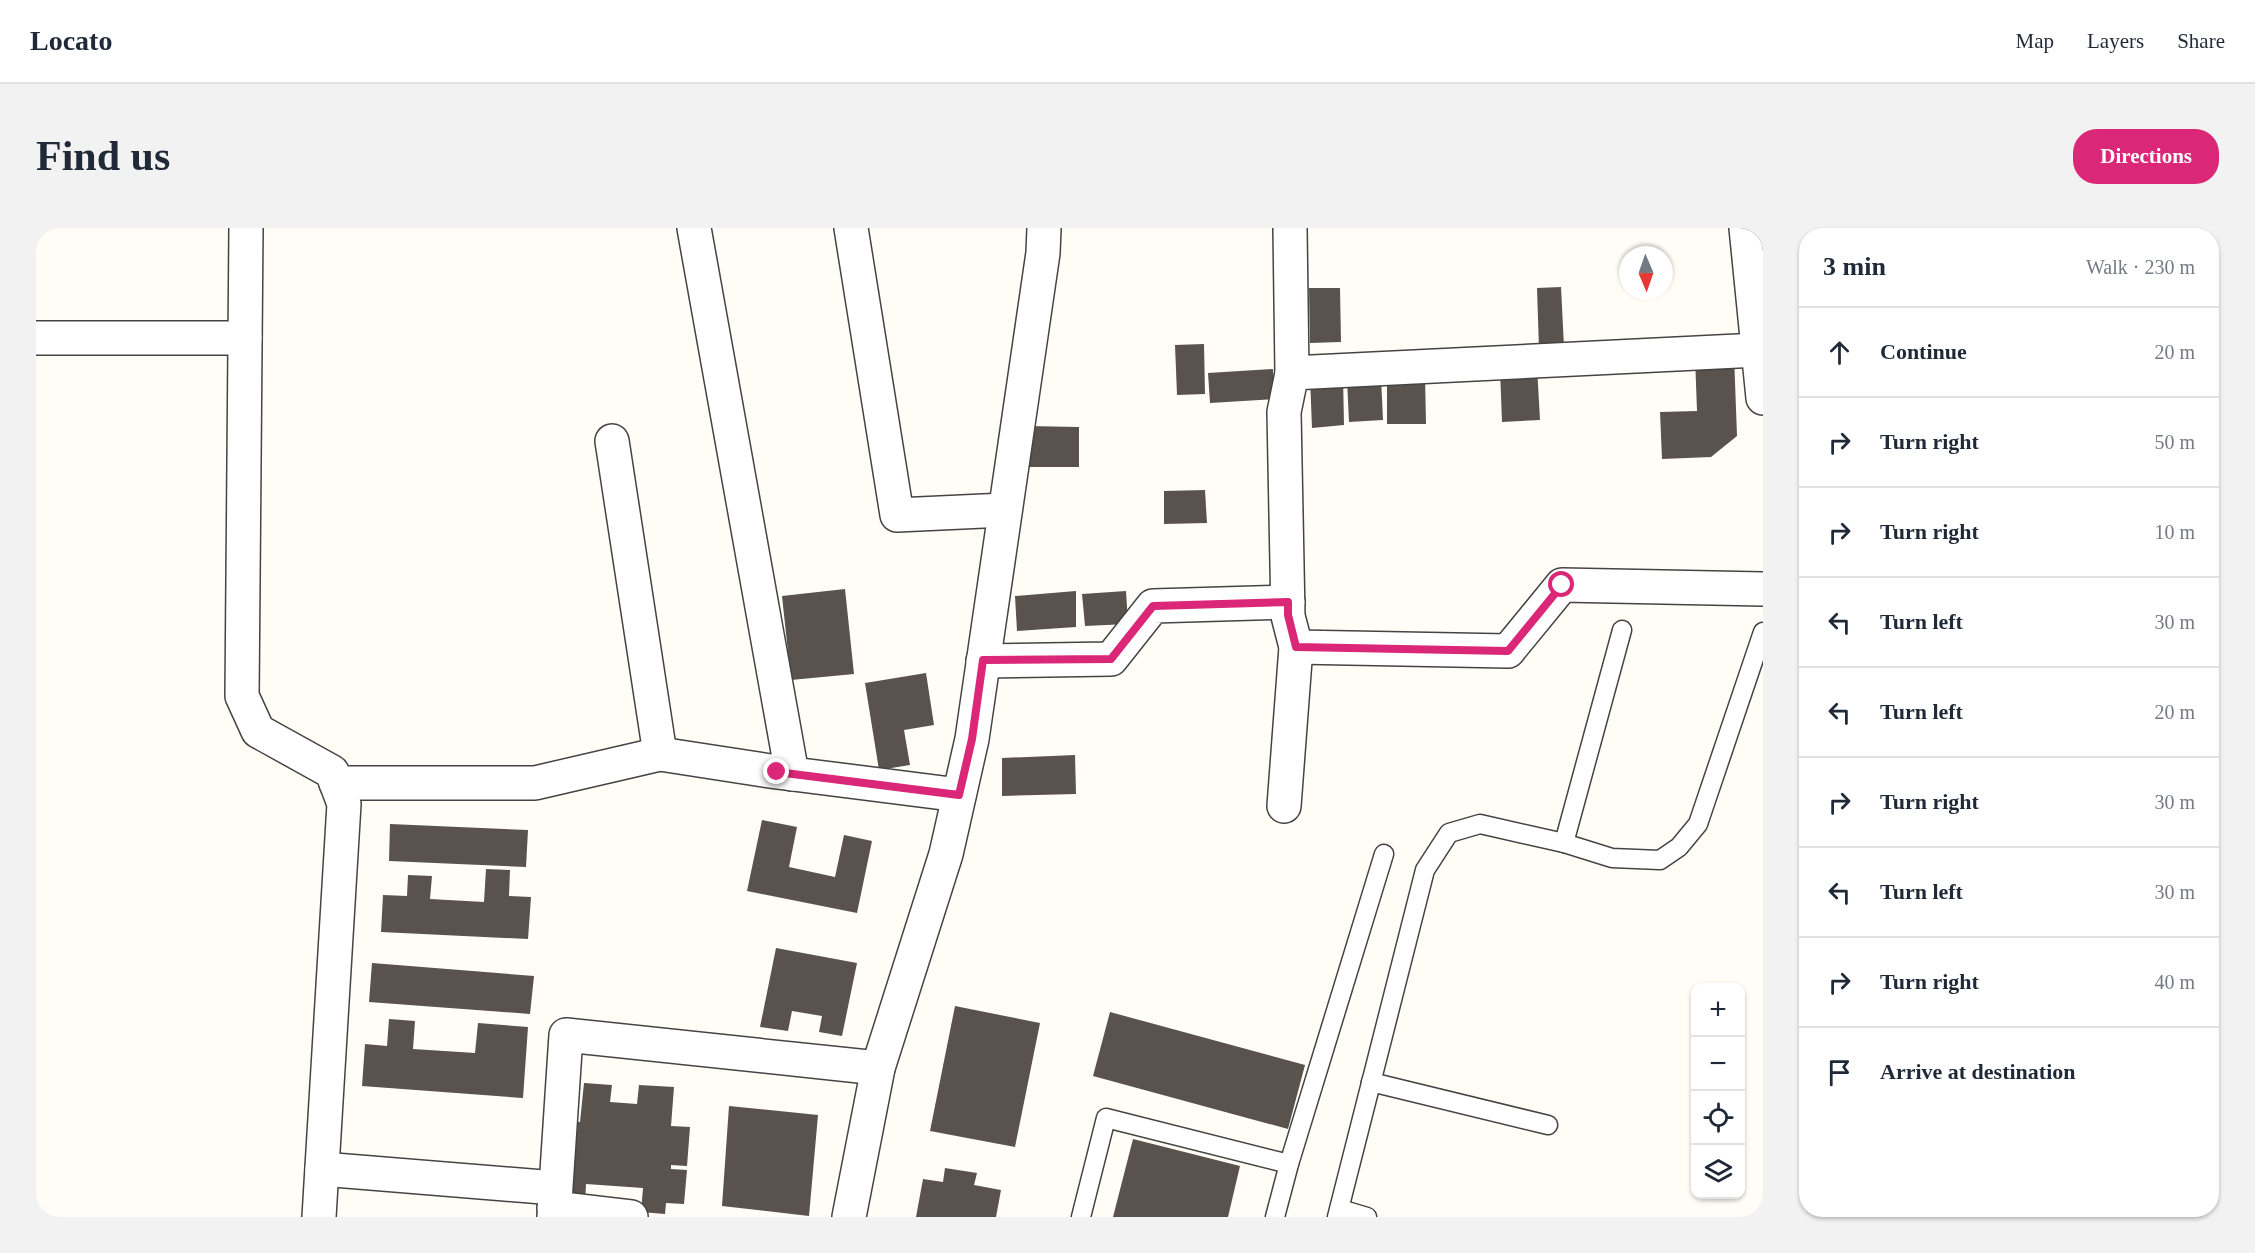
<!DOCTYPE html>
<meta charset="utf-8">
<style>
:root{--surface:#fff;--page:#f2f2f3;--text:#1f2937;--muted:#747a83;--line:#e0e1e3;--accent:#db2777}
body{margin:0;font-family:"Times New Roman",serif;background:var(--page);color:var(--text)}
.controls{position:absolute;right:18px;bottom:18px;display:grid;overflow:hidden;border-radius:12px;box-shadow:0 2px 4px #0004}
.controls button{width:54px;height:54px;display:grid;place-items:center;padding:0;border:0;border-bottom:2px solid var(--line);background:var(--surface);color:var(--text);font:30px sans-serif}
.compass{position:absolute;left:1583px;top:18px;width:54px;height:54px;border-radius:50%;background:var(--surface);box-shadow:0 2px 4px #0004;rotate:178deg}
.stop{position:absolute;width:18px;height:18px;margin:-14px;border:4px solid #db2777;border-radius:50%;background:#fff}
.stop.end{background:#db2777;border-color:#fff;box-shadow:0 2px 6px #0008}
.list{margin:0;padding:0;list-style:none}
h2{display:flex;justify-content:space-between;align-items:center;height:78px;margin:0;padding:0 24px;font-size:26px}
h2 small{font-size:20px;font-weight:400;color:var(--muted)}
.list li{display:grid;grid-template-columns:39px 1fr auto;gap:18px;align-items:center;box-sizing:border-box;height:90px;padding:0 24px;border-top:2px solid var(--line)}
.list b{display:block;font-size:22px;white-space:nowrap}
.list em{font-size:20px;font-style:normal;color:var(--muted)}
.icon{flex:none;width:33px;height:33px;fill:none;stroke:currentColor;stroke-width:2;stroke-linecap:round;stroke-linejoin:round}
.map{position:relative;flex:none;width:1727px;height:989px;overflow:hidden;border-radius:24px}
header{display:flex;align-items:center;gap:36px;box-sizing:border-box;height:84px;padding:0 30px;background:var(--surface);border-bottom:2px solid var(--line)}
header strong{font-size:28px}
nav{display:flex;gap:33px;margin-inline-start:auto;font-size:21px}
.intro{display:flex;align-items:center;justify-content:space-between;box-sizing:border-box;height:144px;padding:0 36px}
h1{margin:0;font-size:42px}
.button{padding:15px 27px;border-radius:24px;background:var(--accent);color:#fff;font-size:21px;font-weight:700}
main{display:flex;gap:36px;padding:0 36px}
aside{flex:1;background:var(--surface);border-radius:24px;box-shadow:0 2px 4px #0004}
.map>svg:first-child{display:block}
.building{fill:#5a524d}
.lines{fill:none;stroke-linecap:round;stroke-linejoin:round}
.service-casing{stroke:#444;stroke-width:21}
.minor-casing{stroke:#444;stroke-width:36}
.service{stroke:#fff;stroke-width:18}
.minor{stroke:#fff;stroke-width:33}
.route{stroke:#db2777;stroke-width:8}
</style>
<header>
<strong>Locato</strong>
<nav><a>Map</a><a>Layers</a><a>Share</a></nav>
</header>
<div class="intro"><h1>Find us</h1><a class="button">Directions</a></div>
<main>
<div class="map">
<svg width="1727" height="989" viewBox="0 0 1727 989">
<rect width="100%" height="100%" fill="#fffdf5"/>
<g class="building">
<polygon points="1525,59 1528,119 1503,121 1501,60"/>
<polygon points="1273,60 1304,60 1305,114 1274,115"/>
<polygon points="1168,116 1169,166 1141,167 1139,117"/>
<polygon points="1698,127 1701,208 1675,229 1626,231 1624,184 1661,183 1659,128"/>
<polygon points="1501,139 1504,192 1466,194 1464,141"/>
<polygon points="1237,141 1239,171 1174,175 1172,145"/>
<polygon points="1389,147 1390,196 1351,196 1351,148"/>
<polygon points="1307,148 1308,197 1276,200 1274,149"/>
<polygon points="1345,149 1347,192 1313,194 1311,151"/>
<polygon points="991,198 1043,199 1043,239 991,239"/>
<polygon points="1169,262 1171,295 1128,296 1128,263"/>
<polygon points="809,361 818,446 755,452 746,368"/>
<polygon points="1040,363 1040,399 981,403 979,368"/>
<polygon points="1090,363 1092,396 1049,398 1046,366"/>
<polygon points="890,445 898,497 868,502 874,537 843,542 829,455"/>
<polygon points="1039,527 1040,566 966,568 966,530"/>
<polygon points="726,592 761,599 753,639 799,649 808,607 836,613 821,685 711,663"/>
<polygon points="354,596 492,602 490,639 353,633"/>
<polygon points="450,641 474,642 473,668 495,669 492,711 345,704 347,667 371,668 372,647 396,648 394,671 448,674"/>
<polygon points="740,720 821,735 806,808 783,804 786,788 756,783 752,803 724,799"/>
<polygon points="336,735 498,748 494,786 333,774"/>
<polygon points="919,778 1004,795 979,919 894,903"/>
<polygon points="1074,784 1269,837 1252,901 1057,848"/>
<polygon points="353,791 379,793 377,821 439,825 442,795 492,799 487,870 326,858 329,816 351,818"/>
<polygon points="548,855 576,857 574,874 601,876 603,857 638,859 635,898 654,899 651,938 635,937 635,941 651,942 648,976 630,975 629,986 605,984 607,960 550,956 549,974 526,972 534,893 544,894"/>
<polygon points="693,878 782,887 773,988 686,978"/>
<polygon points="1097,911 1204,938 1192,989 1077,989"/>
<polygon points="909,940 941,945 938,957 965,962 960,989 880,989 887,951 907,954"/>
</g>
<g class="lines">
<defs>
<g id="service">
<polyline points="1528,615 1586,402"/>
<polyline points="1335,854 1512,897"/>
<polyline points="1304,981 1331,989"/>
<polyline points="1045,989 1070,890 1253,936"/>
<polyline points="1239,989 1253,936 1348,626"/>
<polyline points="1301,989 1389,642 1413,605 1444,596 1528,615 1576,630 1624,632 1643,619 1662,596 1727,404"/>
</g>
<g id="minor">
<polyline points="210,0 206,468 222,503 296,544 308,576 283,989"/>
<polyline points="658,0 756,546"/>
<polyline points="815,0 861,287 969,282"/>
<polyline points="1254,0 1256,145"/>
<polyline points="1710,0 1727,170"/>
<polyline points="0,110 209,110"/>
<polyline points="576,213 624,526"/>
<polyline points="1260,419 1472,423 1526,357 1727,361"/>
<polyline points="947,433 1075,431 1117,378 1252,374"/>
<polyline points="300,555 499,555 624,526 741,544 923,567"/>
<polyline points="1248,578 1260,419 1252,388 1248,184 1256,145 1722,122"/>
<polyline points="286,941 519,960"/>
<polyline points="518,980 595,989"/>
<polyline points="518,989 530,807 842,840"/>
<polyline points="813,989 842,840 910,626 936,511 1007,25 1008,0"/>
</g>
</defs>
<use href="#service" class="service-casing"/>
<use href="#minor" class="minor-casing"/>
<use href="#service" class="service"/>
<use href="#minor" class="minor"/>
</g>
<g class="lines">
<polyline class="route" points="741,544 923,567 936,511 947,432 1075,431 1117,378 1252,374 1252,387 1260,419 1472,423 1526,357"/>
</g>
</svg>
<div class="controls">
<button>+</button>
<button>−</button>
<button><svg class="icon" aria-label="locate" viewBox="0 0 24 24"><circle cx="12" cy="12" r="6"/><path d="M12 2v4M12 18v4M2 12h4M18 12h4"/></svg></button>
<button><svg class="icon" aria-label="layers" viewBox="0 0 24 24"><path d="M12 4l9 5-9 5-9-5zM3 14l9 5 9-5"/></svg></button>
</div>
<svg class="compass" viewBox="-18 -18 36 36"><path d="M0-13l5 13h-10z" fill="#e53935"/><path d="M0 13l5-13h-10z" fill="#747a83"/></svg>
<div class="stop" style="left:1526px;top:357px"></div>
<div class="stop end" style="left:741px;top:544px"></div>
</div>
<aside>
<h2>3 min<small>Walk · 230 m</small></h2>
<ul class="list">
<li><svg class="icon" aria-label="ahead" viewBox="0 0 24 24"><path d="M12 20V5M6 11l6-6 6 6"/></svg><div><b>Continue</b></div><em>20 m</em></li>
<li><svg class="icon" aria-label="right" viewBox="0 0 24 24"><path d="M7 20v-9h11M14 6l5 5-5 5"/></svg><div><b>Turn right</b></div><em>50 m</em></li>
<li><svg class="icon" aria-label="right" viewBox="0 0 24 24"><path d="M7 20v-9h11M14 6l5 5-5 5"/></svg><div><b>Turn right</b></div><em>10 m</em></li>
<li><svg class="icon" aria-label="left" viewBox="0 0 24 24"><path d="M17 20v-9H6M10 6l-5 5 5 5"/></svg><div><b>Turn left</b></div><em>30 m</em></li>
<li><svg class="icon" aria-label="left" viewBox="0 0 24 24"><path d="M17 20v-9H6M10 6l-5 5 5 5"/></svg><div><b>Turn left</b></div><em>20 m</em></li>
<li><svg class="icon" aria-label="right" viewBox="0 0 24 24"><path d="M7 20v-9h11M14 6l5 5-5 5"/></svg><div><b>Turn right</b></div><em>30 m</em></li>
<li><svg class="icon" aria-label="left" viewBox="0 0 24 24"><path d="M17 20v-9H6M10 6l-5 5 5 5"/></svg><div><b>Turn left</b></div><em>30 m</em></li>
<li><svg class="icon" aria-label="right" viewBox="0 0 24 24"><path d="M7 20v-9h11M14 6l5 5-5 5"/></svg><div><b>Turn right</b></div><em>40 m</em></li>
<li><svg class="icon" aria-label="arrive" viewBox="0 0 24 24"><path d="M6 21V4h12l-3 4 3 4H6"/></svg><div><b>Arrive at destination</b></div></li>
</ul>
</aside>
</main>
